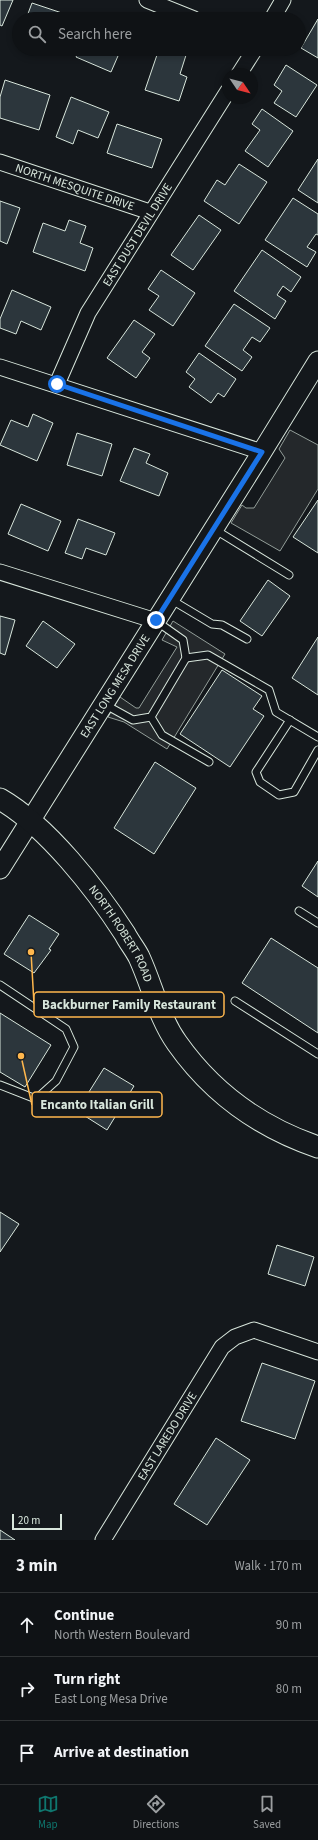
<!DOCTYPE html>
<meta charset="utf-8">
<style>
:root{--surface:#0f1215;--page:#1d2022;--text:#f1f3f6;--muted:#9b9ea0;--line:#2f3234;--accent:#0f766e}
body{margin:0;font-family:"Source Sans 3",sans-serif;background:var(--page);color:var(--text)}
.compass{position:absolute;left:222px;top:68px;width:36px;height:36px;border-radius:50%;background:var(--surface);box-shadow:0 2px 6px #0003;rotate:125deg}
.scale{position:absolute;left:12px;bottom:10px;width:50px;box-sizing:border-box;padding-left:4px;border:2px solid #d8e6dc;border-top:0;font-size:11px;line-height:14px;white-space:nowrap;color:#d8e6dc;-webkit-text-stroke:3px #14181c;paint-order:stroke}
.stop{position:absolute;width:12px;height:12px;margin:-9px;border:3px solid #1a73e8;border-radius:50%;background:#fff}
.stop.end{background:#1a73e8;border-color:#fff;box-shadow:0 1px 4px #0008}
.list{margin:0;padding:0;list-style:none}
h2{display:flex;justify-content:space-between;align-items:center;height:52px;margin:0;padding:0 16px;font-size:17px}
h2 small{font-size:13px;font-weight:400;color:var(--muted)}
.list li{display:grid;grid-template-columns:26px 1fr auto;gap:12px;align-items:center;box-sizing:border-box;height:64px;padding:0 16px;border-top:1px solid var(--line)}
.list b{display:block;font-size:15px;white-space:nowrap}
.list p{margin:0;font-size:13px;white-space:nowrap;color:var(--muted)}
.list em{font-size:13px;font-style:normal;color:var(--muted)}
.icon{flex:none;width:22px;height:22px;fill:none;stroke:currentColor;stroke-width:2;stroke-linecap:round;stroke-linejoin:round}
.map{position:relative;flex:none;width:318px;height:1540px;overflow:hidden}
.search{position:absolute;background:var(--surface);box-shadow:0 2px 6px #0003;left:12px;right:12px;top:12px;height:44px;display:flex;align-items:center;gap:10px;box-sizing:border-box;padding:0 14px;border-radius:22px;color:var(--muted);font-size:15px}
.sheet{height:244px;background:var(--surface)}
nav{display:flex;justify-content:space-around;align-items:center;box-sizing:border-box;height:56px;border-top:1px solid var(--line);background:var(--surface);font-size:11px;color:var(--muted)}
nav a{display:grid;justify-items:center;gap:2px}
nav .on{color:var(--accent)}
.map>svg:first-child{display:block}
.parking{fill:#24282b;stroke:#939e99}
.building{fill:#2c363c;stroke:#d8e6dc}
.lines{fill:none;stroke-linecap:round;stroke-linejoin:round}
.service-casing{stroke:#d8e6dc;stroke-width:9}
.minor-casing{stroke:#d8e6dc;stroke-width:17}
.tertiary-casing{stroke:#d8e6dc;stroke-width:21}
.secondary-casing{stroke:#d8e6dc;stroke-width:23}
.service{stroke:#14181c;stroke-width:7}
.minor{stroke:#14181c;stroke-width:15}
.tertiary{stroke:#14181c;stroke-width:19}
.secondary{stroke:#14181c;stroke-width:21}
.route{stroke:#1a73e8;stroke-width:5}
.labels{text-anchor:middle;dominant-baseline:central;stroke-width:3;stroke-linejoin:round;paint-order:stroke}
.street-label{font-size:12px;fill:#d8e6dc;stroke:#14181c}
.leader{fill:none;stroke:#ffb74d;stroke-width:1.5}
.callout-dot{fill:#ffb74d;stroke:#14181c;stroke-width:1.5}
.callout{fill:#14181c;stroke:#ffb74d;stroke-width:1.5}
.callout-label{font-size:13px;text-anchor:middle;font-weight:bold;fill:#d8e6dc}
</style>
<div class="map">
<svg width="318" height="1540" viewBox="0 0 318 1540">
<rect width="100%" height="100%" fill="#14181c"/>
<g class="parking">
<polygon points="290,430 318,445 318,489 280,551 231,523 242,505 246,508 254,508 285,458 279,449"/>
<polygon points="173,621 225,654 167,749 124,722 108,717 120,697 136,708 139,708 177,647 162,640"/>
</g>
<g class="building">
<polygon points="0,0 13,0 2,26 0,25"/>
<polygon points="32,3 71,16 70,19 26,19"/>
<polygon points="318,19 318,58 301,48"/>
<polygon points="80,49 121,49 111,72 76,57"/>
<polygon points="159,49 179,49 187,52 180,74 187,77 179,101 145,90"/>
<polygon points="286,65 317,85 296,117 274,103 282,91 274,85"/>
<polygon points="5,80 50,95 39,130 0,118 0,97"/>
<polygon points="71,97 109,112 98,138 78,130 73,144 56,137"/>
<polygon points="262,109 293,131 268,167 245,151 260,130 252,124"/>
<polygon points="117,124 162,139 152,168 107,153"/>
<polygon points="318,159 318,203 298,190"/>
<polygon points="239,164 267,182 239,224 204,201 217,180 225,185"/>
<polygon points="293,198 318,214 318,235 316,234 307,247 316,252 307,267 265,240"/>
<polygon points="0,201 20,208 7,244 0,241"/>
<polygon points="199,215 221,230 193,270 171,255"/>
<polygon points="69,220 86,226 80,243 93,248 85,271 33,252 43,223 65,231"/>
<polygon points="262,250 301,277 291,292 283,286 277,295 286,301 275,319 234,291"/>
<polygon points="161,270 195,293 173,326 149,310 159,296 148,289"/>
<polygon points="12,290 51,307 41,330 21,321 16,334 0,328 0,319"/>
<polygon points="234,304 270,328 260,342 252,337 243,350 252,357 242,371 205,346"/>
<polygon points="134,320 155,334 142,352 150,358 136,378 107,358"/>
<polygon points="199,353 236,379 224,397 218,393 211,403 189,387 195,379 186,372"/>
<polygon points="33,414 53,423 37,461 0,445 11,420 28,427"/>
<polygon points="77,433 112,444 102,476 67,465"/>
<polygon points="134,448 150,454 146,463 168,473 159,496 120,481"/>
<polygon points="318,500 318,553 293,537"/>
<polygon points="21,504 61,521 48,551 8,534"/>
<polygon points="78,519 115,533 106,555 86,548 82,559 65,553"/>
<polygon points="268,580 290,596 262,636 240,621"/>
<polygon points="0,616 15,620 5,655 0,653"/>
<polygon points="43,621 75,644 57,668 26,646"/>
<polygon points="318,637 318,695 292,678"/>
<polygon points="222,670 262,696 253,709 264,716 230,767 180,734"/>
<polygon points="155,762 196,788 154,854 114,828"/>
<polygon points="318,861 318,897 302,886"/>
<polygon points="29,915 59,934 49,949 51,950 34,973 4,954"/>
<polygon points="271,938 318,968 318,1033 242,983"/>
<polygon points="0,1013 51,1045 25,1087 0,1072"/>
<polygon points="104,1068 134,1086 107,1130 77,1111"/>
<polygon points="0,1212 19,1224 0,1252"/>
<polygon points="277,1245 314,1257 305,1286 268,1274"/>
<polygon points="262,1363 315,1381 295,1439 241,1421"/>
<polygon points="216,1438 250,1460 207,1525 174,1504"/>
<polygon points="0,1530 15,1540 0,1540"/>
</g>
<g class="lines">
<defs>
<g id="service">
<polyline points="214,529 289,575"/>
<polyline points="170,599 212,624 222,625 247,639"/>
<polyline points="186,658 208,655 269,690 276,712 318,737"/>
<polyline points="104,704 133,720 151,717 186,658 183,640 156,621"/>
<polyline points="151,717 162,735 209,762"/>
<polyline points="290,720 256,772 260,782 279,795 294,792 318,750"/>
<polyline points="299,911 318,923"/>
<polyline points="0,985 66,1029 74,1047 56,1081 36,1099 0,1085"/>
<polyline points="235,1001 318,1054"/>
</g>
<g id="minor">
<polyline points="147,0 194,19"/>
<polyline points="272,19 283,0"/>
<polyline points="239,74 255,49"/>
<path id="s1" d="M0,162L150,212"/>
<polyline points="0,367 262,452"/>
<path id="s2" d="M57,384L88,313L228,91"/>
<polyline points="0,572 156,621"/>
<path id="s3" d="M103,1540L222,1347L235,1337L254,1330L318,1352"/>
</g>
<g id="tertiary">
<path id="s4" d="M0,869L262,452L318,361"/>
</g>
<g id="secondary">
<path id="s5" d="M0,799C47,826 96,889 125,934C129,942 135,949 139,957C152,985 159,1018 177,1043C213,1094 259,1127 318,1147"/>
</g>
</defs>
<use href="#service" class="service-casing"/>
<use href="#minor" class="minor-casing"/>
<use href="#tertiary" class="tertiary-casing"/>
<use href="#secondary" class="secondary-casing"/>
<use href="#service" class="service"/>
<use href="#minor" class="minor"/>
<use href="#tertiary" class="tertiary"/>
<use href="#secondary" class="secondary"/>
</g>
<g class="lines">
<polyline class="route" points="57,384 262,452 156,620"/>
</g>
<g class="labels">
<g class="street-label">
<text stroke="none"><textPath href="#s1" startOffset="79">NORTH MESQUITE DRIVE</textPath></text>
<text stroke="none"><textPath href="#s2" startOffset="170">EAST DUST DEVIL DRIVE</textPath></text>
<text stroke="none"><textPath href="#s4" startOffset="216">EAST LONG MESA DRIVE</textPath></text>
<text stroke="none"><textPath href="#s5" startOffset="183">NORTH ROBERT ROAD</textPath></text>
<text stroke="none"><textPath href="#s3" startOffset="122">EAST LAREDO DRIVE</textPath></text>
</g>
</g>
<path class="leader" d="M31 952L34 1004M21 1056L32 1105"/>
<g class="callout-dot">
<circle cx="31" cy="952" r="4"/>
<circle cx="21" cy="1056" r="4"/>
</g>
<g class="callout">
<rect x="34" y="992" width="190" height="25" rx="4"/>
<rect x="32" y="1092" width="130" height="25" rx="4"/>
</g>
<g class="callout-label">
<text x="129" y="1009">Backburner Family Restaurant</text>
<text x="97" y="1109">Encanto Italian Grill</text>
</g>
</svg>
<svg class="compass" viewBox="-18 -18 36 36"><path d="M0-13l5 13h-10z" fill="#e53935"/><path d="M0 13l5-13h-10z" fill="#9b9ea0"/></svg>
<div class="scale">20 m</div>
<div class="stop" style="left:57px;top:384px"></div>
<div class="stop end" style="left:156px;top:620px"></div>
<div class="search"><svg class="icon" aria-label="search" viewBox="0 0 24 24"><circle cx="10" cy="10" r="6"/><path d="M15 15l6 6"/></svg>Search here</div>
</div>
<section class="sheet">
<h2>3 min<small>Walk · 170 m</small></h2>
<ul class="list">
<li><svg class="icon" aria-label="ahead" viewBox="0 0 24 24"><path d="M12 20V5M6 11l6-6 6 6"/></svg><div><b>Continue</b><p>North Western Boulevard</p></div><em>90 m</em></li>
<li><svg class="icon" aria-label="right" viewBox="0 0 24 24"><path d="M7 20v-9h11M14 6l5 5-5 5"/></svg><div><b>Turn right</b><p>East Long Mesa Drive</p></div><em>80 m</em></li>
<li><svg class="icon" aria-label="arrive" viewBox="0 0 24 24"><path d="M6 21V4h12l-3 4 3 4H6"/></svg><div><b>Arrive at destination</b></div></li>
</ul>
</section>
<nav>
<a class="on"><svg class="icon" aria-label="map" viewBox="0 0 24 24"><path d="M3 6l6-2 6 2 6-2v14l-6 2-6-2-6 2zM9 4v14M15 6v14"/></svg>Map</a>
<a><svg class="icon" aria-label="directions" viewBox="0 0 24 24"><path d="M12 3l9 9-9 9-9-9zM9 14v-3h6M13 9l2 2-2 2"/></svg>Directions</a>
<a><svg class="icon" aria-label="saved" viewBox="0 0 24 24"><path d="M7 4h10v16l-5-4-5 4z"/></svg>Saved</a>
</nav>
